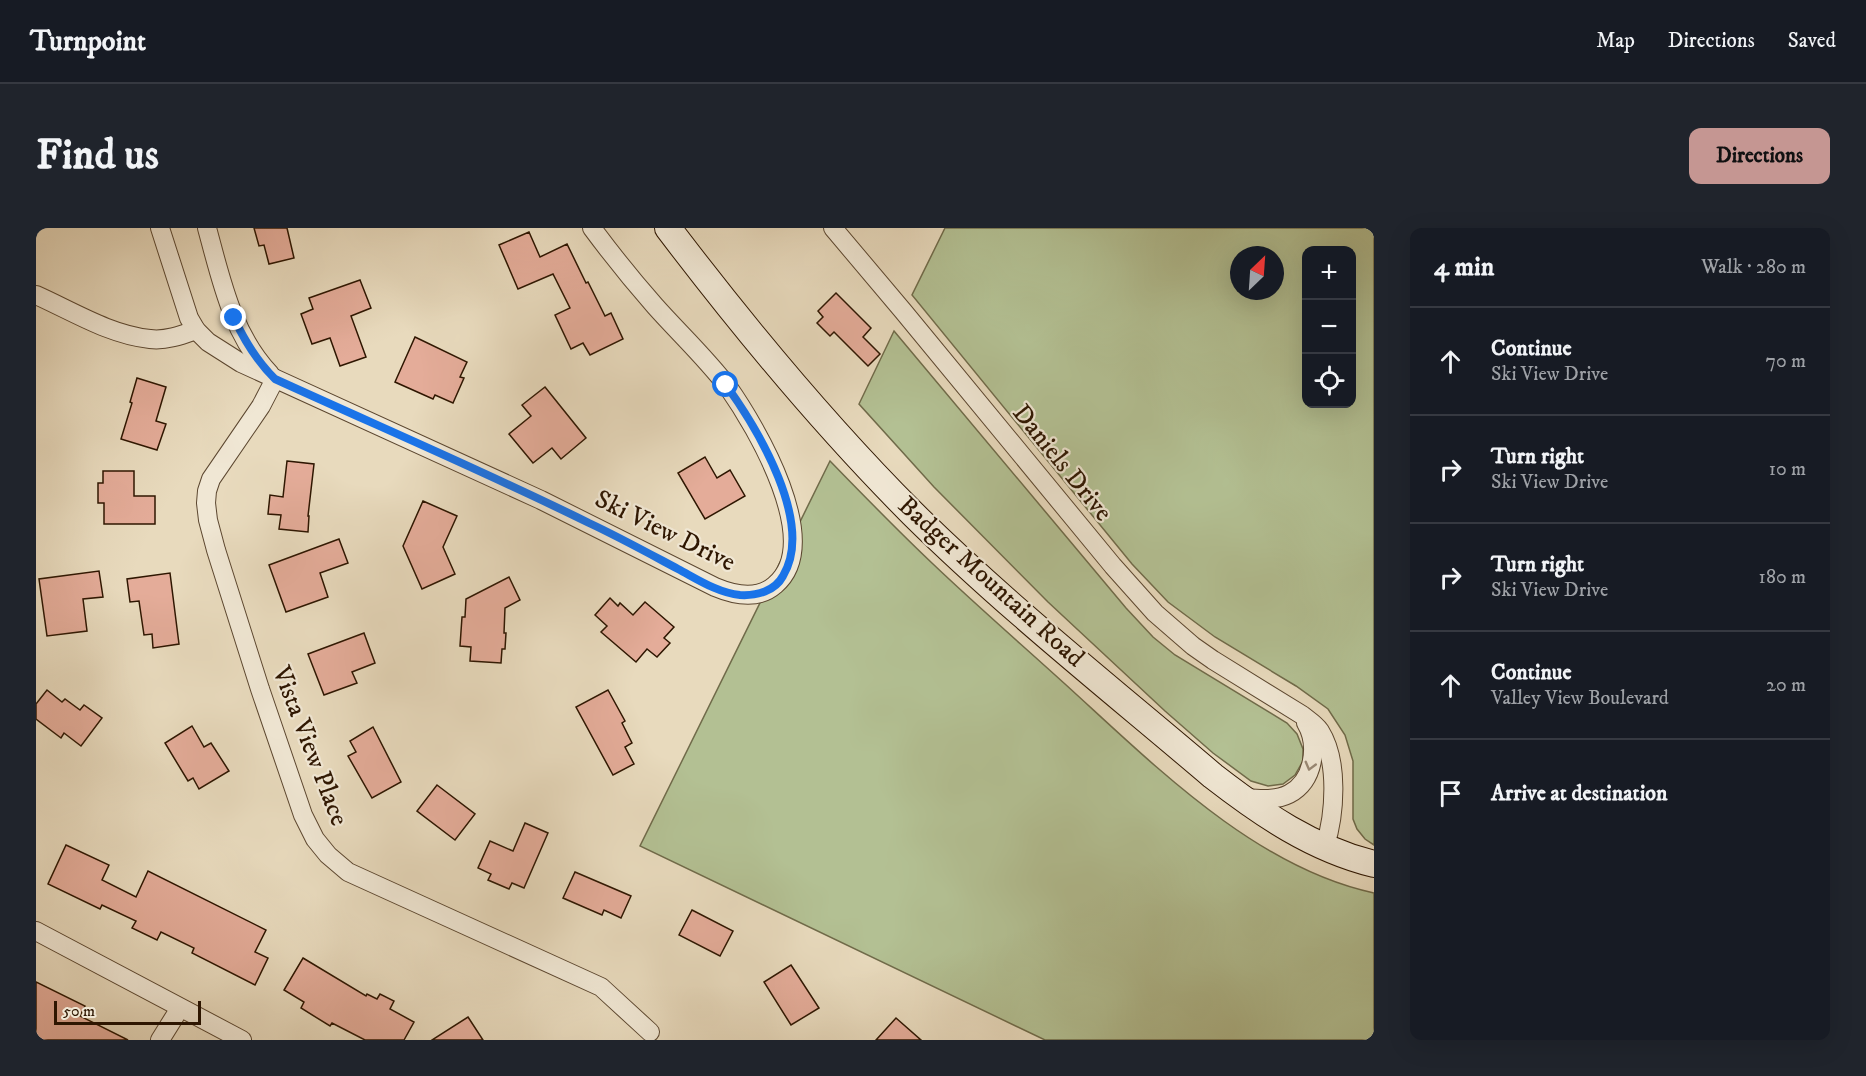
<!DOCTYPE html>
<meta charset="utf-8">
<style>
:root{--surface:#171b24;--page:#20242c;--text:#f1f3f6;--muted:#9ea1a6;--line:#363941;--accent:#c59692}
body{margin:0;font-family:"IM FELL DW Pica",serif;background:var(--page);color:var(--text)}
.controls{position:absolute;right:18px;top:18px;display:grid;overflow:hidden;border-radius:12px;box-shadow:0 6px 24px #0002}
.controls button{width:54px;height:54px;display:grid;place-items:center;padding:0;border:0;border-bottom:2px solid var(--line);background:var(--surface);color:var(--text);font:30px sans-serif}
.compass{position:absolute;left:1194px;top:18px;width:54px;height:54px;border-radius:50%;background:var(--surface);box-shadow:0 6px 24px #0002;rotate:25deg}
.scale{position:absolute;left:18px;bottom:15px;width:147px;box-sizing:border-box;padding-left:6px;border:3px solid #2e1601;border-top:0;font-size:16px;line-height:21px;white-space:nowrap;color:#2e1601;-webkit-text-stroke:4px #f0e7d4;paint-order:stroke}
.stop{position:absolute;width:18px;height:18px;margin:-14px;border:4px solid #1a73e8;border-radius:50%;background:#fff}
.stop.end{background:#1a73e8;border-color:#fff;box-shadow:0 2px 6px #0008}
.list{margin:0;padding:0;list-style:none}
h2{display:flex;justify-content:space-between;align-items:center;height:78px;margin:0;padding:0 24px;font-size:26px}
h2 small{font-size:20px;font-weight:400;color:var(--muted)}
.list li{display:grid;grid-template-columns:39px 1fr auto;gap:18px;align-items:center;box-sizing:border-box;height:108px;padding:0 24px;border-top:2px solid var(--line)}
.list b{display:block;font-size:22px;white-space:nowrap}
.list p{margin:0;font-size:20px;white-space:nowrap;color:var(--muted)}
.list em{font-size:20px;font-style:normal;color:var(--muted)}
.icon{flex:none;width:33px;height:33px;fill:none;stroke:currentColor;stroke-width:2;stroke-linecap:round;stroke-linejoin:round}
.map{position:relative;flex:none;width:1338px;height:812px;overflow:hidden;border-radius:12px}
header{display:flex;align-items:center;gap:36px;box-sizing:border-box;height:84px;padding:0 30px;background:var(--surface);border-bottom:2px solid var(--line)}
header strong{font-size:28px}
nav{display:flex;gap:33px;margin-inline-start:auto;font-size:21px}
.intro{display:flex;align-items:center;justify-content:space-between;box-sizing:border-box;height:144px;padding:0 36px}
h1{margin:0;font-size:42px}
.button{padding:15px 27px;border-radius:12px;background:var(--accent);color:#111;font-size:21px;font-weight:700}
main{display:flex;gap:36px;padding:0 36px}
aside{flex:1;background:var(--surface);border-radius:12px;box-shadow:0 6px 24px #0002}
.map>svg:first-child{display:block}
.green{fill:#b3c093;stroke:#706b4a;stroke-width:1.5;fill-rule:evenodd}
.building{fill:#e4ac99;stroke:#2e1601;stroke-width:1.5}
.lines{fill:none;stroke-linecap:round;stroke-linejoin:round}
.street-casing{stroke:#5c4730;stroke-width:20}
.secondary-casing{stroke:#2e1601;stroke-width:28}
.street{stroke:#f0e7d4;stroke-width:18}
.secondary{stroke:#f0e7d4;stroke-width:26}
.oneway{stroke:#998975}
.route{stroke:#1a73e8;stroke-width:8}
.labels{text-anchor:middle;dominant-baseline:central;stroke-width:4.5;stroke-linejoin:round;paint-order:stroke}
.street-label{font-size:26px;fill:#2e1601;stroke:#f0e7d4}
</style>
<header>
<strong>Turnpoint</strong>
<nav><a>Map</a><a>Directions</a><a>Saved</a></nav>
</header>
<div class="intro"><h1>Find us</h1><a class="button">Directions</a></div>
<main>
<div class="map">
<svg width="1338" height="812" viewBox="0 0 1338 812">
<rect width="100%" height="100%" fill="#e8dabd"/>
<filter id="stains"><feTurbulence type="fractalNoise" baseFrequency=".00333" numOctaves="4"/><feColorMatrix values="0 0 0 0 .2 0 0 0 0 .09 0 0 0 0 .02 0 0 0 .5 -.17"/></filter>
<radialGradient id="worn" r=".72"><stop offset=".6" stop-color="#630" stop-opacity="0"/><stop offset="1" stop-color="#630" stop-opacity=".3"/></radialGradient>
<g class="green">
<path d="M909,0H1338V617L1329,611L1321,601L1317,591V533L1309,507L1292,481L1260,458L1179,409L1132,374L1096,336L876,67ZM1270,22H1316V176H1270ZM1203,27H1239V63H1203Z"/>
<polygon points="858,103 1090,380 1117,409 1139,427 1251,495 1261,506 1267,521 1267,533 1259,547 1247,556 1232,558 1215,553 1177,525 1129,483 1012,374 898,259 823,176"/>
<path d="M794,233C828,268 862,303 897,336C940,377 985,416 1029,456C1116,535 1219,640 1338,665V812H1009L604,618Z"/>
</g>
<g class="building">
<polygon points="218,0 251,0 258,30 233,36 228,17 223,18"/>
<polygon points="493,4 504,29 531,16 550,55 552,54 569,88 575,85 587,111 554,127 547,115 535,121 519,87 534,80 517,46 482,61 463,17"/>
<polygon points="324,52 335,80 315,88 330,129 304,138 294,110 276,116 265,86 277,81 273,70"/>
<polygon points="800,65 835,100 827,109 844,126 832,138 798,104 794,108 781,95 787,89 782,83"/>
<polygon points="379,109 431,134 424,149 428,150 417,175 399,167 397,171 359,154"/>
<polygon points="101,150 130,159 120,193 130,196 121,222 85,211 96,175 94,174"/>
<polygon points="509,159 550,210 525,231 516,220 497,235 473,206 495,188 486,177"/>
<polygon points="669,229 681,250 694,242 709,268 669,291 642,245"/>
<polygon points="251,233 278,236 272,288 273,288 272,304 243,301 245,287 232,286 234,267 247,269"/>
<polygon points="67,243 98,243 98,268 119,268 119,296 68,296 68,275 62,275 62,255 67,255"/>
<polygon points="387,273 421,288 407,319 419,346 386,361 367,318"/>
<polygon points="303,311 312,335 284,345 292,369 250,384 233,337"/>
<polygon points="63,343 67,369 47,371 51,403 11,408 3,351"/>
<polygon points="134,345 143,416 117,420 116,406 108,407 103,373 94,374 91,351"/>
<polygon points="473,349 484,372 469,380 468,405 470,405 469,421 466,421 465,435 434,433 435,419 424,418 426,389 429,389 430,371"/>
<polygon points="574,370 582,378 584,375 597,387 609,374 638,399 628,410 634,415 621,429 611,421 600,434 565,404 571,398 559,387"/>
<polygon points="328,405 339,435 316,444 321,455 288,467 272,426"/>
<polygon points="11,462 26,474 29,471 44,482 48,477 66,490 45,518 28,505 25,510 0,491 0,476"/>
<polygon points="572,462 589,493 586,495 596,515 589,519 598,536 577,547 540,479"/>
<polygon points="156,498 168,519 175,515 193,543 163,561 157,550 152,553 129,515"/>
<polygon points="337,499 365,554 336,570 312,528 320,524 314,513"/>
<polygon points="401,557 439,586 419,612 381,583"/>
<polygon points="489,595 512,605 488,660 476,655 473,661 452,652 455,646 442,640 454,613 477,623"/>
<polygon points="30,617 73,637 66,652 100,669 112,643 230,702 219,724 232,730 219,757 156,725 158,720 125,704 121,712 96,700 100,693 66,677 64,681 12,656"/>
<polygon points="539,644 595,668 585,690 568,682 566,687 527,670"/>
<polygon points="656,682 697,703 684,728 643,707"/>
<polygon points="267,730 330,768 331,766 341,771 344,766 358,773 354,781 378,794 368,812 329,812 296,795 294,798 265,780 268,774 248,762"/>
<polygon points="755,737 783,780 755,797 728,754"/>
<polygon points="0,754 49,778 44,788 92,812 0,812"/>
<polygon points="432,789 447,812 396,812"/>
<polygon points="860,790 885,812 840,812"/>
</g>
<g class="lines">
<defs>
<g id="street">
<path d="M124,0L153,90L160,102L172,114L205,135L505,272L679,359C698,367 722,372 739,357C789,315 720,199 692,159C670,130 643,105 619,78C597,53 576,27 556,0"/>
<path d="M171,0C185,51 196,106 234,146"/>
<path d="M797,0L867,83L1077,338L1119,385L1157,418L1177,432L1266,487C1272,492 1279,496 1284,503C1303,533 1299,586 1289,618"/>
<path d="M0,67C36,83 74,107 114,111C130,113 146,107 160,102"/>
<polyline points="239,151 225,178 175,251 171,263 170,275 172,292 180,322 224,461 267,587 279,611 292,627 312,644 565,759 614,804"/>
<path d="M1207,570C1222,571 1239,573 1253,566C1278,553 1283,517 1270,495"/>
<polyline points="0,703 206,812"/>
<polyline points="124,812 144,780"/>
</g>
<path id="secondary" d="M632,0C708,100 788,197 877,286C971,379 1076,462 1177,548C1226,586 1277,621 1338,636"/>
</defs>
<use href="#street" class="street-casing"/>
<use href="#secondary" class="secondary-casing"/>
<use href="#street" class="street"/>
<use href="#secondary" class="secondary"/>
</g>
<defs><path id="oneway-chevron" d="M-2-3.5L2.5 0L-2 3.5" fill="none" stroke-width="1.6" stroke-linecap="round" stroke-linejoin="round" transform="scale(1.5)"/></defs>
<use class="oneway" href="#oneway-chevron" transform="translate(1274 538) rotate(105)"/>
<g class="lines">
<path class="route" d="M198,90C209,114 221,133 239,151C344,199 450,244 553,295C583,309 612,325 642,341C661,351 682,365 704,367C721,368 739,363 747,348C779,295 721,200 690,157"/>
</g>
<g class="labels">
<g class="street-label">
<text transform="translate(1026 235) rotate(51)">Daniels Drive</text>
<text transform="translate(629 303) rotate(26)">Ski View Drive</text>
<text transform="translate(955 354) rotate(42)">Badger Mountain Road</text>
<text transform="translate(274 518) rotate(69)">Vista View Place</text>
</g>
</g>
<rect width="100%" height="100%" filter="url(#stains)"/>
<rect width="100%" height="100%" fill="url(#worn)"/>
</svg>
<div class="controls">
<button>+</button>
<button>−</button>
<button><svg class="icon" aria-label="locate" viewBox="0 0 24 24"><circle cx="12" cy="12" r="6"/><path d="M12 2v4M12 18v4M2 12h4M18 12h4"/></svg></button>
</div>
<svg class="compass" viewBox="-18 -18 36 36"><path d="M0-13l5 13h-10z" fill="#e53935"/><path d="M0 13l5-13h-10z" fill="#9ea1a6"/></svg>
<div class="scale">50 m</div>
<div class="stop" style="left:690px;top:157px"></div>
<div class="stop end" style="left:198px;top:90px"></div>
</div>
<aside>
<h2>4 min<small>Walk · 280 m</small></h2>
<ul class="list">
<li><svg class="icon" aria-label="ahead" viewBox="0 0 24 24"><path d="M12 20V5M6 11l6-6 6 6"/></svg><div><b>Continue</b><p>Ski View Drive</p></div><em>70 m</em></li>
<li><svg class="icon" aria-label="right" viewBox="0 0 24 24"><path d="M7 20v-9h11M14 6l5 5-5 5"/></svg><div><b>Turn right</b><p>Ski View Drive</p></div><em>10 m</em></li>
<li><svg class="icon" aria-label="right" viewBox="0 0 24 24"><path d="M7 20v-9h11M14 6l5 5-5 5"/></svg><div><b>Turn right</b><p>Ski View Drive</p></div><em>180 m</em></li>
<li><svg class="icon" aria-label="ahead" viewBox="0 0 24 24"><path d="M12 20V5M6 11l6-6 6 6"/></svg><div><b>Continue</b><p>Valley View Boulevard</p></div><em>20 m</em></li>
<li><svg class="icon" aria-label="arrive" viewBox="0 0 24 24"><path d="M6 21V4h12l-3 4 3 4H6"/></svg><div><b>Arrive at destination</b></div></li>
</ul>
</aside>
</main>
